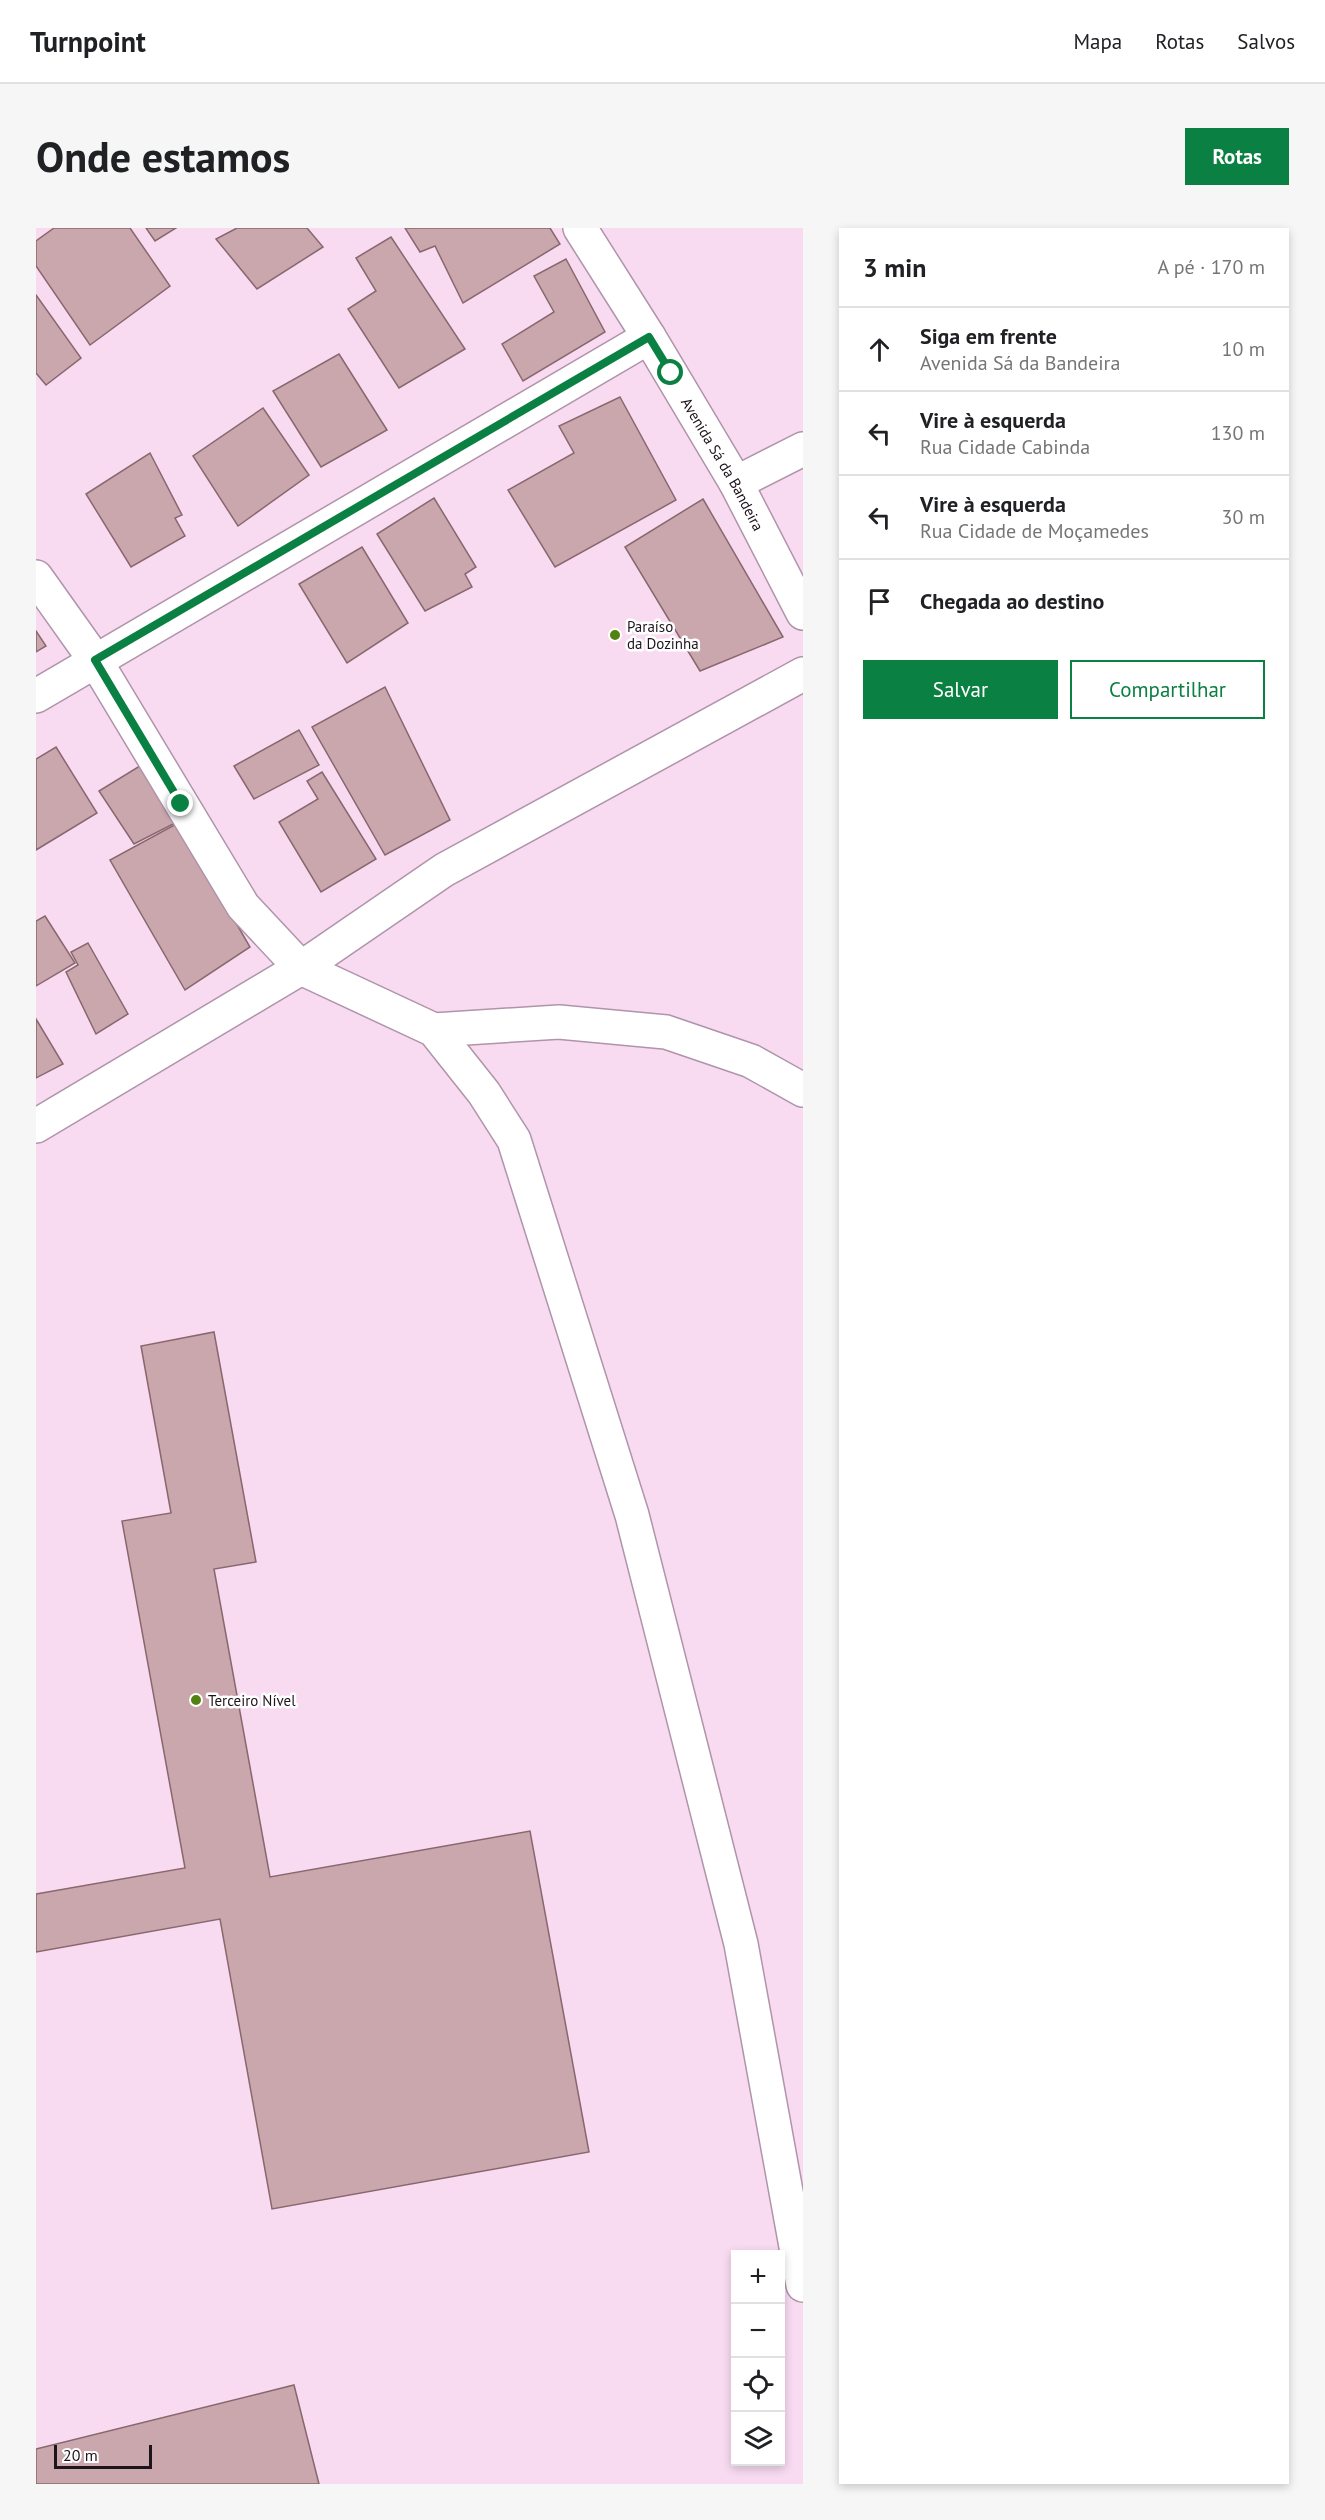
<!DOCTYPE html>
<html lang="pt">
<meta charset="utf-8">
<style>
:root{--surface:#fff;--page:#f6f6f6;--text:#202124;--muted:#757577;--line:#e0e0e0;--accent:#0b8043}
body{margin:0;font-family:"PT Sans",sans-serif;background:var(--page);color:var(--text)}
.controls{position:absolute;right:18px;bottom:18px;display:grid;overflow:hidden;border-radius:0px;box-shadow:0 3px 9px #0003}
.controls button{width:54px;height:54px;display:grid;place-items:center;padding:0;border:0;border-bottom:2px solid var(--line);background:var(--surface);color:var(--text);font:30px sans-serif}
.scale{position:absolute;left:18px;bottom:15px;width:98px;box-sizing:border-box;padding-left:6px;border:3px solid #1e141c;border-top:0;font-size:16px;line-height:21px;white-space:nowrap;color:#1e141c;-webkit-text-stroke:4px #fff;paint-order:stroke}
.stop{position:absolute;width:18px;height:18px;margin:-14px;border:4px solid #0b8043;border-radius:50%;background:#fff}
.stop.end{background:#0b8043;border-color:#fff;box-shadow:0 2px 6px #0008}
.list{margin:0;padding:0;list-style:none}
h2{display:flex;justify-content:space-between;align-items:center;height:78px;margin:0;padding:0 24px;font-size:26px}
h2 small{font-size:20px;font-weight:400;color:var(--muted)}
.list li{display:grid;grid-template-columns:39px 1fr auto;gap:18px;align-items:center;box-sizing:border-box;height:84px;padding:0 24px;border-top:2px solid var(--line)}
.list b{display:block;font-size:22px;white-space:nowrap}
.list p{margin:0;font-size:20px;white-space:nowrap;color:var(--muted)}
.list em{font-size:20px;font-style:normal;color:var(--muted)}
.actions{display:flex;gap:12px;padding:18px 24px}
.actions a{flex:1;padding:14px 0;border:2px solid var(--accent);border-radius:0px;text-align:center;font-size:21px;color:var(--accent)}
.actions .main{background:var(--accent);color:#fff}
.icon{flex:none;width:33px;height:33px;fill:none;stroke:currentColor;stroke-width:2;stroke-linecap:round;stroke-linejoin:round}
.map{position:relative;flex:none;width:767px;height:2256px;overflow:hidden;border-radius:0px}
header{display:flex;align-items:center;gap:36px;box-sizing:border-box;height:84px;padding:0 30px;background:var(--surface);border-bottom:2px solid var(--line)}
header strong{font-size:28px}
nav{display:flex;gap:33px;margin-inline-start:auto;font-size:21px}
.intro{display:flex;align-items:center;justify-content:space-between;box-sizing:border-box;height:144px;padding:0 36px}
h1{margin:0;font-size:42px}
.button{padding:15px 27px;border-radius:0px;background:var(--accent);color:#fff;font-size:21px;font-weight:700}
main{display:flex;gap:36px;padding:0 36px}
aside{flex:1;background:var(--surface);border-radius:0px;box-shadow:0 3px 9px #0003}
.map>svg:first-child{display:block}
.building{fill:#caa6ad;stroke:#88676e;stroke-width:1.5}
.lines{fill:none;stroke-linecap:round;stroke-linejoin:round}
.minor-casing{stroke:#af94aa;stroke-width:36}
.minor{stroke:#fff;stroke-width:33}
.route{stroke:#0b8043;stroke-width:8}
.poi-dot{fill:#518212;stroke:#fff;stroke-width:2}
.labels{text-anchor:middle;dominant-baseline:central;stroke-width:5;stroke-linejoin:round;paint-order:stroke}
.street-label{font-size:15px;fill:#1e141c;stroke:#fff}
.poi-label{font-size:15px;fill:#1e141c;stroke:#fff;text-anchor:start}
</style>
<header>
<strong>Turnpoint</strong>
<nav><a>Mapa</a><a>Rotas</a><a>Salvos</a></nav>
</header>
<div class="intro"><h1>Onde estamos</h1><a class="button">Rotas</a></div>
<main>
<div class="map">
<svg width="767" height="2256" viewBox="0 0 767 2256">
<rect width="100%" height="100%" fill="#f8dbf1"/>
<g class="building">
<polygon points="18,0 94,0 134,58 54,117 0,38 0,13"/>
<polygon points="110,0 140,0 119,13"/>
<polygon points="201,0 271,0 287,19 221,61 180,11"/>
<polygon points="369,0 514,0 524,16 427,75 399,18 384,24"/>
<polygon points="355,9 429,121 363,160 312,81 340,63 320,30"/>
<polygon points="530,31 569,104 487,153 466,116 518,84 498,48"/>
<polygon points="0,67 45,130 10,157 0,145"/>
<polygon points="303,126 351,202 285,239 237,163"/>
<polygon points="584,169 640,272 519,339 472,262 538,225 523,198"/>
<polygon points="227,180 273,247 202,298 157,228"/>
<polygon points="114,225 146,287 139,290 149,308 95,339 50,266"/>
<polygon points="398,270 440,339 429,346 436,359 389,383 341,306"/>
<polygon points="667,271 747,409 664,443 589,319"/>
<polygon points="326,319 372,395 311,435 263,356"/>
<polygon points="0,403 10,418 0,424"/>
<polygon points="349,459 414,592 349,627 276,499"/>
<polygon points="263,502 283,537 218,571 198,538"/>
<polygon points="20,519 61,585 0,622 0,531"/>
<polygon points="107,536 143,593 98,616 63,563"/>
<polygon points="286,544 340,631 285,664 243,594 282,571 271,553"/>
<polygon points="142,595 214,719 149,762 74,632"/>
<polygon points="9,688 39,735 0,758 0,693"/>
<polygon points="52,715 92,786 60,806 30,744 42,737 35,724"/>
<polygon points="0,791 27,836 0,850"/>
<polygon points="178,1104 220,1334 178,1341 234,1649 494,1603 553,1924 236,1981 184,1691 0,1724 0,1666 149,1640 86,1293 135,1285 105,1118"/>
<polygon points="258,2157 283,2256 0,2256 0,2221"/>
</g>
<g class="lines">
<defs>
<g id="minor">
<path id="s1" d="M544,0L613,109L700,255L767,385"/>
<polyline points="700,255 767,221"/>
<polyline points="0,349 59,432 207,678 265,740 398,802 448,865 478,912 596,1287 705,1716 767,2057"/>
<polyline points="0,468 613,109"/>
<polyline points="398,802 523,794 630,804 715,833 767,862"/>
<polyline points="0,898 265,740 408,642 767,446"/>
</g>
</defs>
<use href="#minor" class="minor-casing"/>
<use href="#minor" class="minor"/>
</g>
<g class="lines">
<polyline class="route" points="145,576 59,432 613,109 635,145"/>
</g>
<g class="poi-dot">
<circle cx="579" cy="407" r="6"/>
<circle cx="160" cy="1472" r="6"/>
</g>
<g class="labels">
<g class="street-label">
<text stroke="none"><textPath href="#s1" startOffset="276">Avenida Sá da Bandeira</textPath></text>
</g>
<g class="poi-label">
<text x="591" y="398">Paraíso<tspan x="591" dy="17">da Dozinha</tspan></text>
<text x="172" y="1472">Terceiro Nível</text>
</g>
</g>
</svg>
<div class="controls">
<button>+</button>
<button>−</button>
<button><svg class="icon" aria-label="locate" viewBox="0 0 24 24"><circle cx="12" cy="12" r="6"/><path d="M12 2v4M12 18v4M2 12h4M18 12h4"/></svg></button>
<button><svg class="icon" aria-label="layers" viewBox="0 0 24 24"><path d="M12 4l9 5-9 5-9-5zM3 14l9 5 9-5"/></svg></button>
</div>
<div class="scale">20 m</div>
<div class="stop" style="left:635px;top:145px"></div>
<div class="stop end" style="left:145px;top:576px"></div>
</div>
<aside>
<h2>3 min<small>A pé · 170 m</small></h2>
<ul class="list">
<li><svg class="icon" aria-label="ahead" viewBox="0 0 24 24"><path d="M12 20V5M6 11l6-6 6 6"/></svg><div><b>Siga em frente</b><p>Avenida Sá da Bandeira</p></div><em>10 m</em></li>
<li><svg class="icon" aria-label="left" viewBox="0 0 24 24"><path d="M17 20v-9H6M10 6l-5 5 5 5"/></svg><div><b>Vire à esquerda</b><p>Rua Cidade Cabinda</p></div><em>130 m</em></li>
<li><svg class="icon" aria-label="left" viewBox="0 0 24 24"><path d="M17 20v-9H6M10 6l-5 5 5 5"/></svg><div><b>Vire à esquerda</b><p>Rua Cidade de Moçamedes</p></div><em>30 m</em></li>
<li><svg class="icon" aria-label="arrive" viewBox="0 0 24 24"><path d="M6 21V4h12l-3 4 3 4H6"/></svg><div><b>Chegada ao destino</b></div></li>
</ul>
<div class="actions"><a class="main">Salvar</a><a>Compartilhar</a></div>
</aside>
</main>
